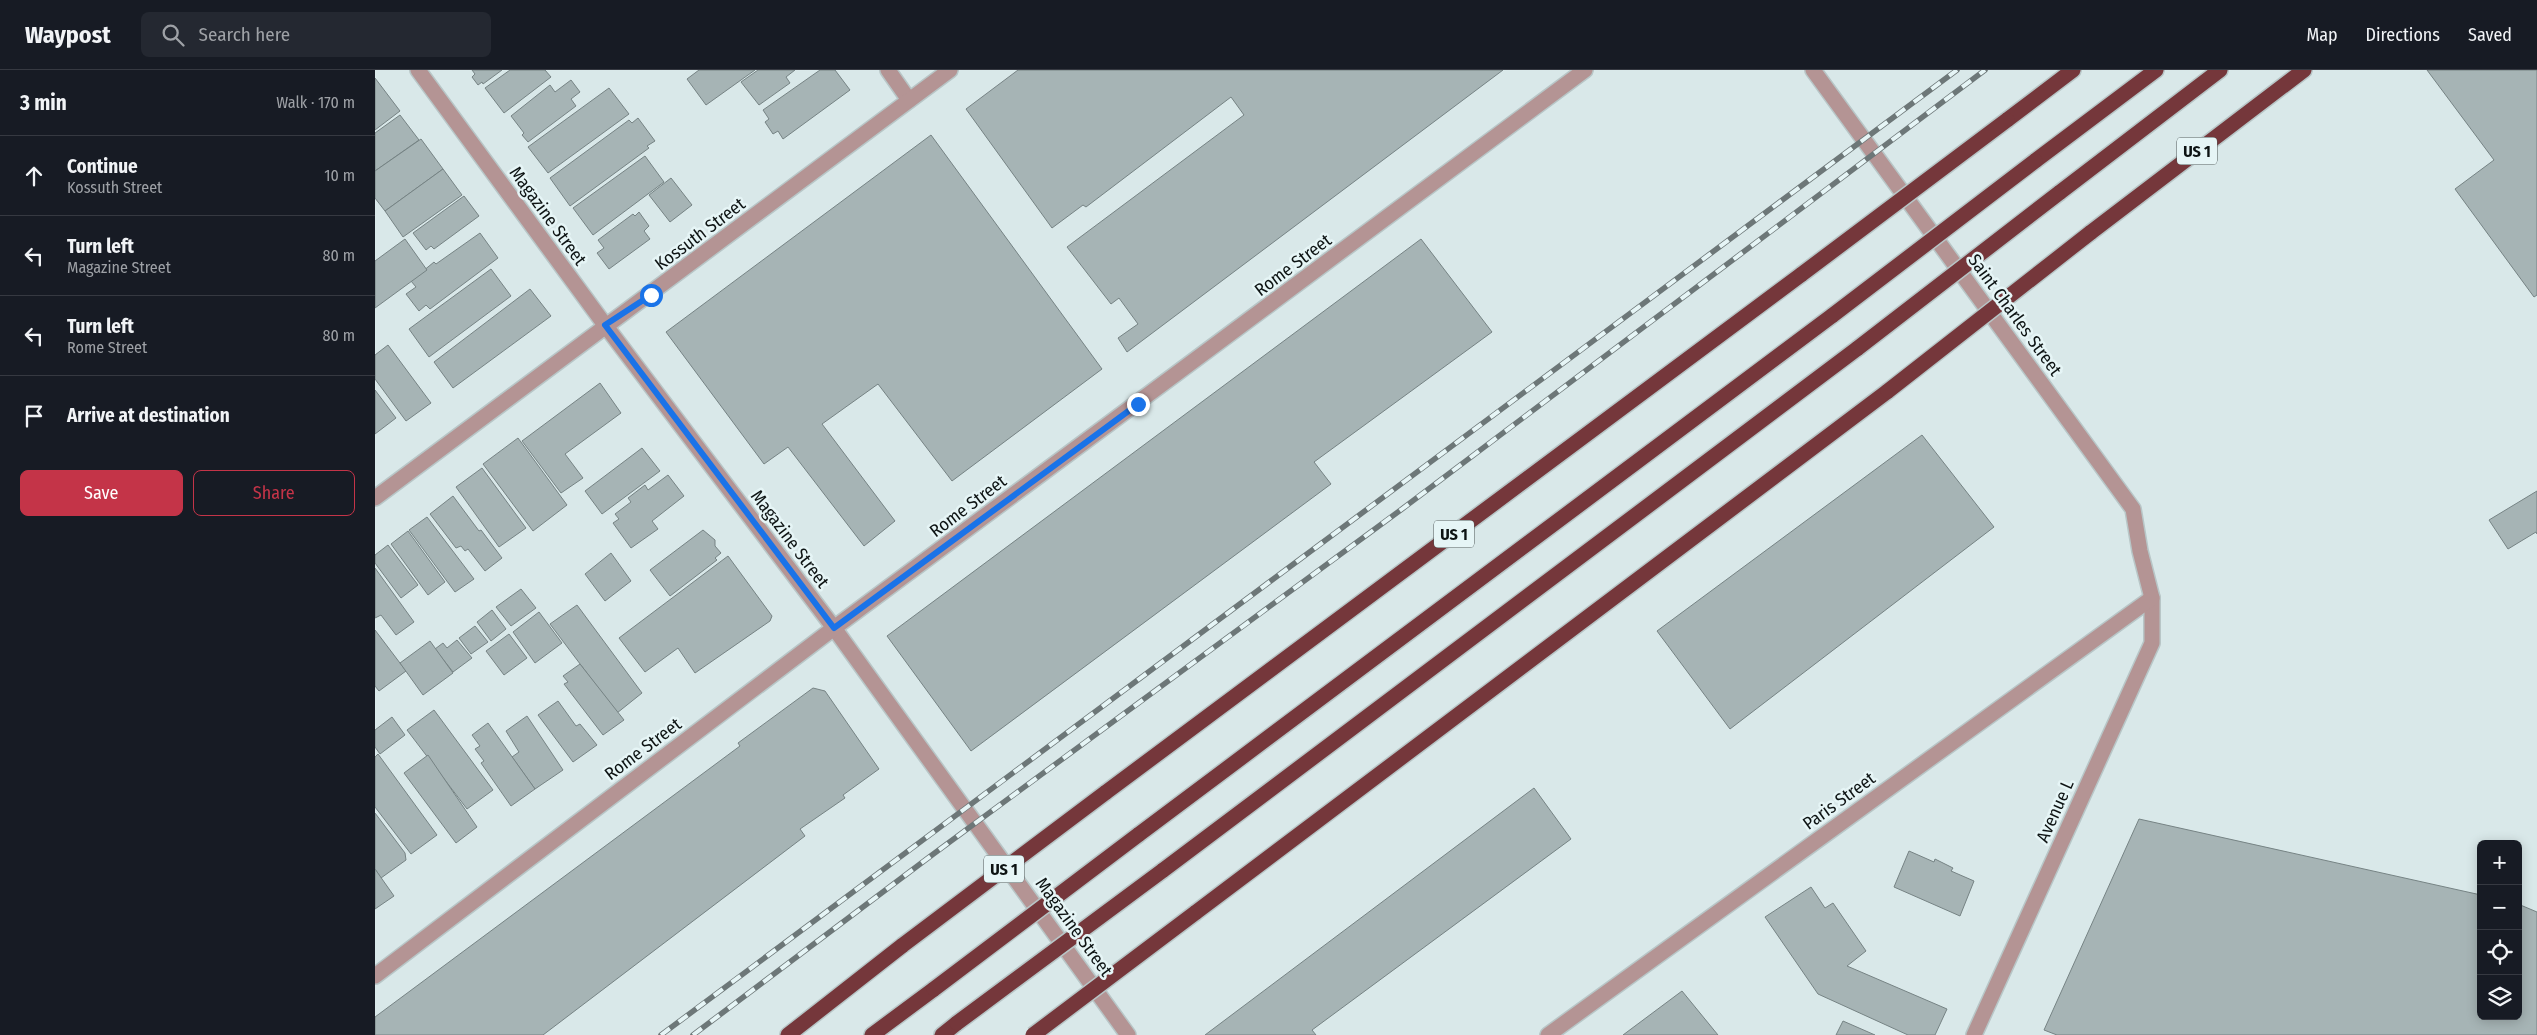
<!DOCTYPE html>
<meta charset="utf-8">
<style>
:root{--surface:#171b24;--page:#242831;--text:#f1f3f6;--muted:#9ea1a6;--line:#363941;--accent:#c43448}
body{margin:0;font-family:"Fira Sans Condensed",sans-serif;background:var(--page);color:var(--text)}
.controls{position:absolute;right:15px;bottom:15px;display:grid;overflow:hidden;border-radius:8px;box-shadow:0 2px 12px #0003}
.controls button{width:45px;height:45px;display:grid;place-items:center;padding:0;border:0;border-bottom:1px solid var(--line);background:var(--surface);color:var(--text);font:25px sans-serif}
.stop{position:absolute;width:15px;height:15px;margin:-11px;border:4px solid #1a73e8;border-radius:50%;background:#fff}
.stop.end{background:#1a73e8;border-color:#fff;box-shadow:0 1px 5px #0008}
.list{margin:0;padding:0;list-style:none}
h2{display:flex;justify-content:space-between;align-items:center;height:65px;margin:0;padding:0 20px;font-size:21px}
h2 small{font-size:16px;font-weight:400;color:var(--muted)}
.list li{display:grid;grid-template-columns:32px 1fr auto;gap:15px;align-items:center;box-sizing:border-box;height:80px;padding:0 20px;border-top:1px solid var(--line)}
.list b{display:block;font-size:19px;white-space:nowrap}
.list p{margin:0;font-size:16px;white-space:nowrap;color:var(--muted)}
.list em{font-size:16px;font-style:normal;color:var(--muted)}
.actions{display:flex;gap:10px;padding:15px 20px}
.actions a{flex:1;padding:11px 0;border:1px solid var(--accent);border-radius:8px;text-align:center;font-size:18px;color:var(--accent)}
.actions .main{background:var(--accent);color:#fff}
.icon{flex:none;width:28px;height:28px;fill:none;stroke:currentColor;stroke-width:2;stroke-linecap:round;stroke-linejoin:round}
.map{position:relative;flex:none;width:2162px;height:965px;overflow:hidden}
header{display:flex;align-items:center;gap:30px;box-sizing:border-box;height:70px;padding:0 25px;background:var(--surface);border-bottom:1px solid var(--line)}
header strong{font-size:24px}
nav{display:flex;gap:28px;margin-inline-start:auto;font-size:18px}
.search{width:350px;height:45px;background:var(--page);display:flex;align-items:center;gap:12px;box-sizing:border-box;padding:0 18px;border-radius:8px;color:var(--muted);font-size:19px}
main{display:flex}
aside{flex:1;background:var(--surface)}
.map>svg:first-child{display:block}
.building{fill:#a6b4b5;stroke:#768384}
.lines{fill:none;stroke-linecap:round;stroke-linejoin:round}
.minor-casing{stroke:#b8c6c7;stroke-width:18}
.highway-casing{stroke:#b8c6c7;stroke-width:18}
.minor{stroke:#b49494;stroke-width:15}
.highway{stroke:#75373b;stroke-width:15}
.rail-casing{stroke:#6d7778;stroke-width:5.5}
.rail{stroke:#e6f5f6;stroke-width:4;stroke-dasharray:11;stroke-linecap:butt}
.highway-bridge-casing{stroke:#b8c6c7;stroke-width:18;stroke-linecap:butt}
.highway-bridge{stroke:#75373b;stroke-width:15}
.route{stroke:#1a73e8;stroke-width:6}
.labels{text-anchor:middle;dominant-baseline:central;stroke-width:5;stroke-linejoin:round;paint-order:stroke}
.shield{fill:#e6f5f6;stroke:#4e5757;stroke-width:1}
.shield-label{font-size:16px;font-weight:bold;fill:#0d1313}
.street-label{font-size:18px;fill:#0d1313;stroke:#e6f5f6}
</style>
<header>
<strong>Waypost</strong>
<div class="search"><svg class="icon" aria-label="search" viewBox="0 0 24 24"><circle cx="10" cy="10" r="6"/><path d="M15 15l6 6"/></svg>Search here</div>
<nav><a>Map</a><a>Directions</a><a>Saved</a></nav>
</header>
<main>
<aside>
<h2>3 min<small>Walk · 170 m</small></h2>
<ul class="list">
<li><svg class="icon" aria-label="ahead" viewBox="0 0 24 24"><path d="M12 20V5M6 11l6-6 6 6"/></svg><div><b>Continue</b><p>Kossuth Street</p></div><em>10 m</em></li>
<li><svg class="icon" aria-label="left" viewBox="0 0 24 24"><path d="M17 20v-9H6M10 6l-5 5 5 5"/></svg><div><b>Turn left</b><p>Magazine Street</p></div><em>80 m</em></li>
<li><svg class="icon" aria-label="left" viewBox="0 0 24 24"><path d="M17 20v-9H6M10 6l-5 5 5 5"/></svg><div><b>Turn left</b><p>Rome Street</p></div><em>80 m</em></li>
<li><svg class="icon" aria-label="arrive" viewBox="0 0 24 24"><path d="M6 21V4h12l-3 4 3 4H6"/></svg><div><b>Arrive at destination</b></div></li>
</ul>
<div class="actions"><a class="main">Save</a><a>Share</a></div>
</aside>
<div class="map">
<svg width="2162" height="965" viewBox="0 0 2162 965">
<rect width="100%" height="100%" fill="#d9e8e9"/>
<g class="building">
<polygon points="97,0 127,0 108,14 107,12 103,15 97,7 100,4"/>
<polygon points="135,0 170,0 176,7 129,43 110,18"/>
<polygon points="324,0 380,0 331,35 312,9"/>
<polygon points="383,0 420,0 411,7 415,13 384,35 366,12"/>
<polygon points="445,0 460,0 475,20 408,69 403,61 398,64 390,52 394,49 388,40"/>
<polygon points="643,0 1128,0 752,282 743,268 763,254 744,228 736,234 692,177 869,45 856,27 711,137 708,135 677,158 591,39"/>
<polygon points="2052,0 2162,0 2162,225 2159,227 2080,119 2119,90"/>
<polygon points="0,8 25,41 0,60"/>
<polygon points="196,10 205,22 196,29 201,36 153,72 147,65 149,63 136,46 175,15 180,22"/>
<polygon points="234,18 254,44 173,103 153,77"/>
<polygon points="25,45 44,70 0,101 0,63"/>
<polygon points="263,48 280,71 272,76 274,78 195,136 175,108 254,50 257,53"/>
<polygon points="556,65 727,299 577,411 503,314 447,354 520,451 489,476 413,377 389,394 291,262"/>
<polygon points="46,69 68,99 10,141 0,128 0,101"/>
<polygon points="270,86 289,112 218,165 198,138"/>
<polygon points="68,99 87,125 28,167 10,141"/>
<polygon points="296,108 317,135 295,152 274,125"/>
<polygon points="89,126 104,146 59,179 56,176 51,180 38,163"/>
<polygon points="264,142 274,156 269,161 275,169 234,199 222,183 229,178 223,170 258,144 260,146"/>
<polygon points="105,163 123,188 55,239 51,235 44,241 31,224 41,217 36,211 59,192 61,194"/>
<polygon points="30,169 52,200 0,238 0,191"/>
<polygon points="1046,169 1117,262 939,392 956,414 596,681 512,566"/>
<polygon points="116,199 136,226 54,287 34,259"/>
<polygon points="155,219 176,246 78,318 59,292"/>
<polygon points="13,275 56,333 31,351 0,309 0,285"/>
<polygon points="225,313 246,343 190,384 208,408 186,423 147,371"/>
<polygon points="0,320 21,348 0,364"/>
<polygon points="1547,365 1619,457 1355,659 1282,561"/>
<polygon points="143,368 192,435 158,461 108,394"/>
<polygon points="267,378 285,401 227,444 210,421"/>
<polygon points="107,398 151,458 124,477 81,417"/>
<polygon points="293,405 309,426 277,451 283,459 256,478 238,453 244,449 240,444 256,432 253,428 270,415 273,420"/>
<polygon points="2162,421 2162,464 2161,462 2133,479 2114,450"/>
<polygon points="78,426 104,461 106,460 127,488 110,501 93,479 90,481 86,476 81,478 55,444"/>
<polygon points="52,447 99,509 80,522 34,460"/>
<polygon points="328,460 340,470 340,476 346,483 340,488 342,490 295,526 275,500"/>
<polygon points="33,461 70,512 53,525 16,474"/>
<polygon points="13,475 43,515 26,528 0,493 0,485"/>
<polygon points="236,483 256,511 230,531 210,504"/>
<polygon points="353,486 397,546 395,551 320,603 303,578 270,602 244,568"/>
<polygon points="0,498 39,552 21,565 6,545 0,548"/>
<polygon points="146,519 161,538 136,556 121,537"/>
<polygon points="202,535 267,623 242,643 175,554"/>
<polygon points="117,540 131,559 116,571 102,552"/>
<polygon points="164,542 187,573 160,593 138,562"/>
<polygon points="100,556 113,572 96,584 84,568"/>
<polygon points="0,560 31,601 4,621 0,616"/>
<polygon points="134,564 152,588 129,605 111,581"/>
<polygon points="82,570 97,588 78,602 60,579 68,573 72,578"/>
<polygon points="55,571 78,603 48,625 25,593"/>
<polygon points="205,594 249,650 228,665 189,614 193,612 188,606"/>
<polygon points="438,618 450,621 504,699 468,725 470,728 425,759 430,766 168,965 0,965 0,947 365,676 363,673"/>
<polygon points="183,631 201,656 205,654 222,675 198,692 163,645"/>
<polygon points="59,640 118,720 92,739 32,660"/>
<polygon points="152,646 188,700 160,719 137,687 144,682 131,661"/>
<polygon points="17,647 30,665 5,684 0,677 0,660"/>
<polygon points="113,653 160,719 136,736 106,693 109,691 100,679 105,676 97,665"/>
<polygon points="3,684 62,765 36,784 0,737 0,687"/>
<polygon points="53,685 102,757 81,773 29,703"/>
<polygon points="1159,718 1196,769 937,960 941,965 830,965"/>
<polygon points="0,743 30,783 31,790 6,808 0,799"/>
<polygon points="1764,749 2106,825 2106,946 2143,946 2143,834 2162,842 2162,965 1682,965 1669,960"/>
<polygon points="1534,781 1559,792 1560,789 1578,798 1576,801 1599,811 1585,846 1519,817"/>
<polygon points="0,799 19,826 0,839"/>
<polygon points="1436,817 1450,838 1458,833 1491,881 1472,896 1572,939 1560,965 1533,965 1443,924 1390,847"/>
<polygon points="1307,921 1343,965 1248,965"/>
<polygon points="1468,951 1500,965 1461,965"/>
</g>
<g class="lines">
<defs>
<g id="minor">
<polyline points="43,0 230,255 459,558 753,965"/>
<polyline points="513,0 534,30"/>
<polyline points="1438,0 1758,439 1765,481 1777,528 1777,573 1599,965"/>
<polyline points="0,428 575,0"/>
<polyline points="0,906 459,558 1210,0"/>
<polyline points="1173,965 1777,528"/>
</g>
<g id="highway">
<polyline points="1632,50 1698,0"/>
<polyline points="1660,91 1781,0"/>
<polyline points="1684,123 1845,0"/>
<polyline points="1715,163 1929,0"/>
<polyline points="730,723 1427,204"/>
<polyline points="763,765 1458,245"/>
<polyline points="787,801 1483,278"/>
<polyline points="820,843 1513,321"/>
<polyline points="413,965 528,875"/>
<polyline points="497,965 559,919"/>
<polyline points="567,965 582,953"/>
</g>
</defs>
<use href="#minor" class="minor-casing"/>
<use href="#highway" class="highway-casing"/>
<use href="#minor" class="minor"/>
<use href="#highway" class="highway"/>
<defs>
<g id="rail">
<polyline points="286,965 1582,0"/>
<polyline points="318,965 557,785 1027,439 1610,0"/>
</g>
</defs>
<use href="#rail" class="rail-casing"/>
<use href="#rail" class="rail"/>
<defs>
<g id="highway-bridge">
<polyline points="1427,204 1632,50"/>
<polyline points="1458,245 1660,91"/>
<polyline points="1483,278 1684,123"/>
<polyline points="1513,321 1715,163"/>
<polyline points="528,875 730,723"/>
<polyline points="559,919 763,765"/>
<polyline points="582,953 787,801"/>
<polyline points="658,965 820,843"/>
</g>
</defs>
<use href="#highway-bridge" class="highway-bridge-casing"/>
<use href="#highway-bridge" class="highway-bridge"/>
</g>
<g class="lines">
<polyline class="route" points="276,225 230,255 459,558 763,334"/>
</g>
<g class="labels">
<g class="shield">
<rect x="1802" y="67.5" width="40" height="27" rx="4"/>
<rect x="1059" y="450.5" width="40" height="27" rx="4"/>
<rect x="609" y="785.5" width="40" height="27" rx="4"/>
</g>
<g class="shield-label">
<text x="1822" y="81">US 1</text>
<text x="1079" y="464">US 1</text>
<text x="629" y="799">US 1</text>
</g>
<g class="street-label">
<text transform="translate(173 146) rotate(54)">Magazine Street</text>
<text transform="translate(325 164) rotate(-37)">Kossuth Street</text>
<text transform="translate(918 195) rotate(-37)">Rome Street</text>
<text transform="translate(1640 245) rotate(54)">Saint Charles Street</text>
<text transform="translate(593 436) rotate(-37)">Rome Street</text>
<text transform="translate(415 469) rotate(53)">Magazine Street</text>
<text transform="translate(268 679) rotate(-37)">Rome Street</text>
<text transform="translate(1464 731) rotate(-36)">Paris Street</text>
<text transform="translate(1680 741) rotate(-66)">Avenue L</text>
<text transform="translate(699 857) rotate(54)">Magazine Street</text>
</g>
</g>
</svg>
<div class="controls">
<button>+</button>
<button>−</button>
<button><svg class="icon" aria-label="locate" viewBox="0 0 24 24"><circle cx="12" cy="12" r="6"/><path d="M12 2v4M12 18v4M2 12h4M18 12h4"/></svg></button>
<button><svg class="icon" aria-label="layers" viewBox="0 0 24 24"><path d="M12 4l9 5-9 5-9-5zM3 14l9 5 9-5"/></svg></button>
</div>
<div class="stop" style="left:276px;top:225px"></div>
<div class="stop end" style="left:763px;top:334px"></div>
</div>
</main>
